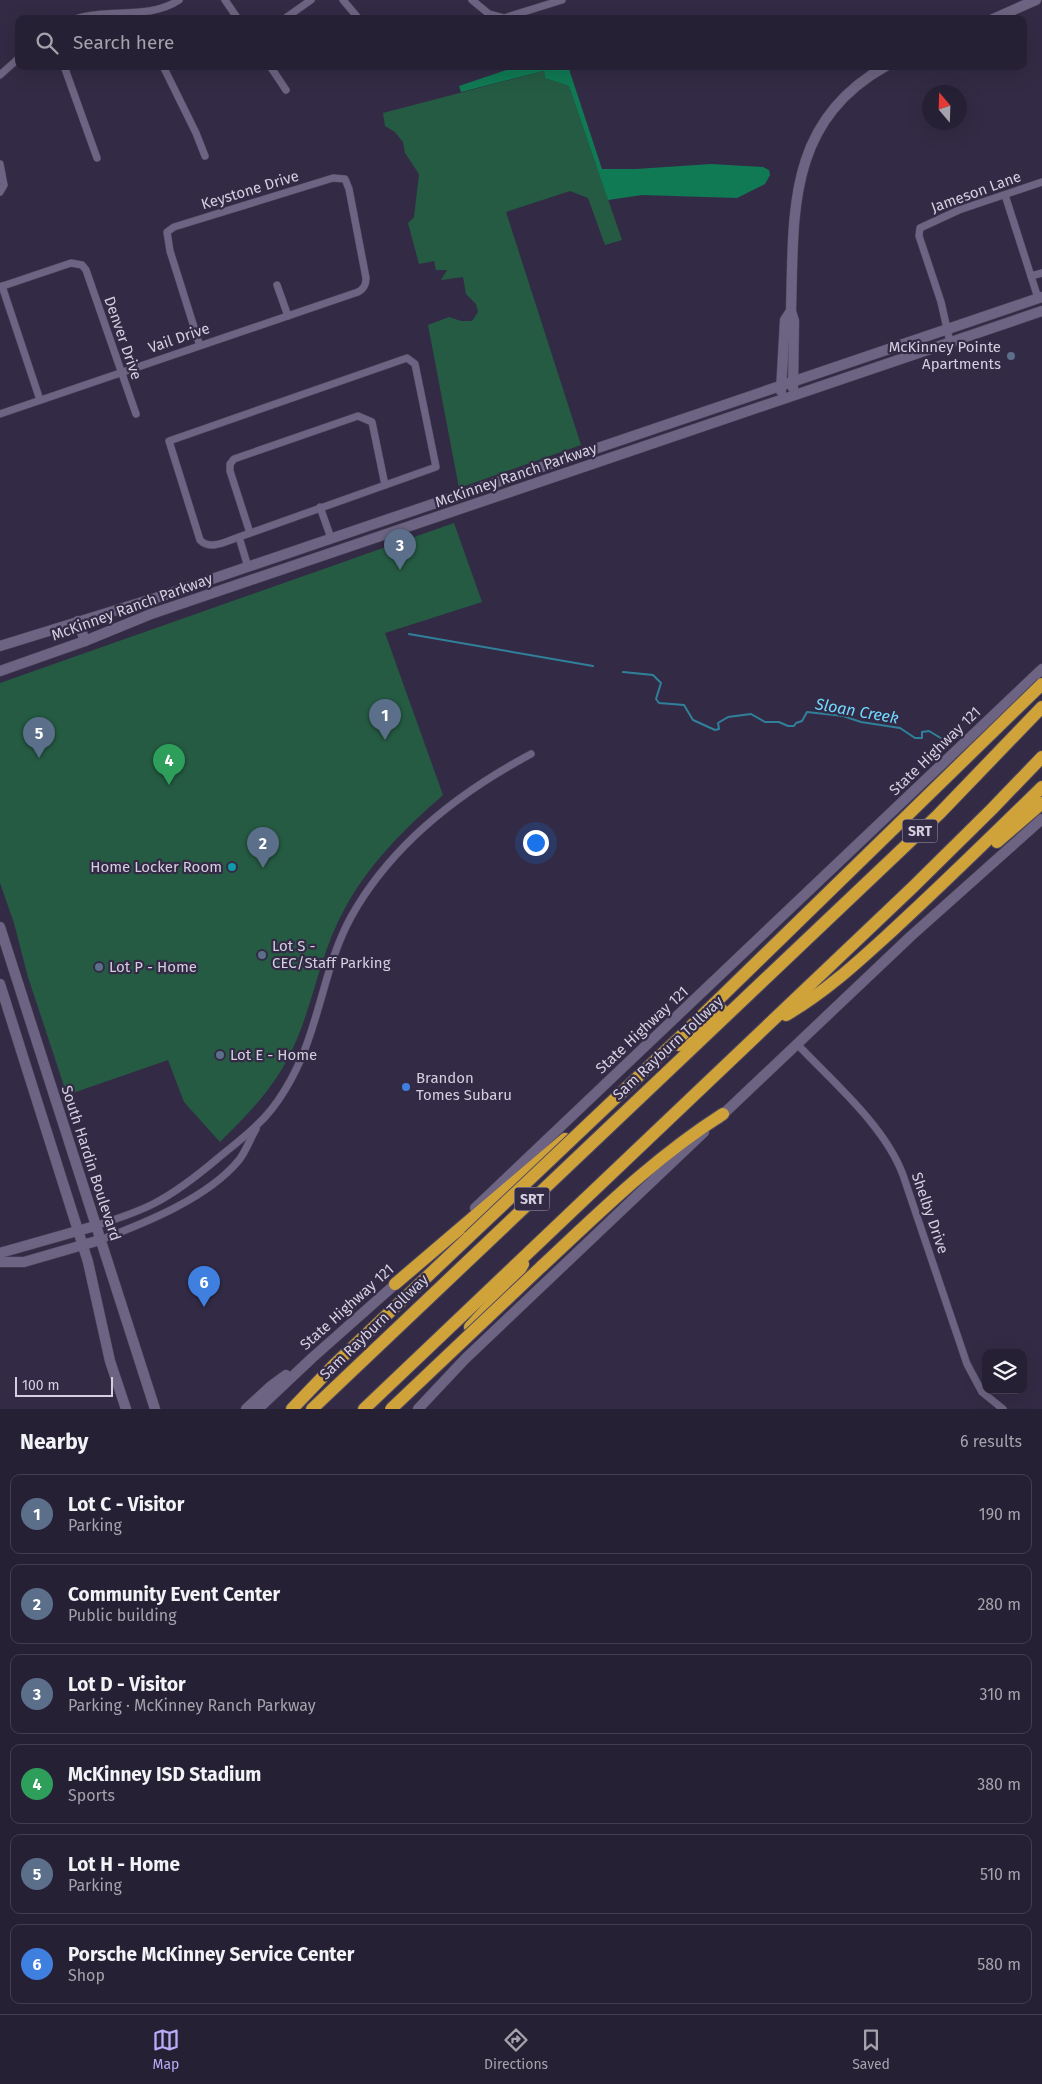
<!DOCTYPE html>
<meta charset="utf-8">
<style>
:root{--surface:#262034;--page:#2e283c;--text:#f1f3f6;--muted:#a4a3ac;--line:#423e4f;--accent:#b6acf8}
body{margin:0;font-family:"Fira Sans",sans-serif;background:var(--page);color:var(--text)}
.controls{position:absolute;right:15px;bottom:15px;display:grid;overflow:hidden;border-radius:10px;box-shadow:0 5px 20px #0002}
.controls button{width:45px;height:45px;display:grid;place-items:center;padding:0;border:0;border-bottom:1px solid var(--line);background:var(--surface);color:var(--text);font:25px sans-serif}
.compass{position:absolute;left:922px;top:85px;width:45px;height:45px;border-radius:50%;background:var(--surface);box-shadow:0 5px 20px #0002;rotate:341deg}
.scale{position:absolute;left:15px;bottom:12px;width:98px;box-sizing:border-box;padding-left:5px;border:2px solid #d3cfdf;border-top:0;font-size:14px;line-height:18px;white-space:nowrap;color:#d3cfdf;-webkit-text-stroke:4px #332b45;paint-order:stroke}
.you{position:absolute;left:535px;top:842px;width:18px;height:18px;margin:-12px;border:4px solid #fff;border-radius:50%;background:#1a73e8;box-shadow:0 0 0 8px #1a73e833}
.badge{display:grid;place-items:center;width:32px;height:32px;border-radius:50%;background:var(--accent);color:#fff;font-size:16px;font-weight:700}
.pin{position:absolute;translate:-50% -41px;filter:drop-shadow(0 1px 2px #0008)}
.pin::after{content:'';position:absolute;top:26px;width:18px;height:15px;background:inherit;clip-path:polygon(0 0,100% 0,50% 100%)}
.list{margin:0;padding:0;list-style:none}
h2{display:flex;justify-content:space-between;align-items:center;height:65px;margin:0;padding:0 20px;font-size:21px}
h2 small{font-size:16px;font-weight:400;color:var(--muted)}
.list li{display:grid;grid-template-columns:32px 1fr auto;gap:15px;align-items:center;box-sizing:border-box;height:80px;margin:0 10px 10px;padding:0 10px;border:1px solid var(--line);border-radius:10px}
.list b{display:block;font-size:19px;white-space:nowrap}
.list p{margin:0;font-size:16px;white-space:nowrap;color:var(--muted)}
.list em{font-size:16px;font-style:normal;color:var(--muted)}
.icon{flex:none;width:28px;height:28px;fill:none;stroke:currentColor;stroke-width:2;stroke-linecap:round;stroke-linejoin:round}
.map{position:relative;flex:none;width:1042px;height:1409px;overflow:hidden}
.search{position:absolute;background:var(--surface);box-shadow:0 5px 20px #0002;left:15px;right:15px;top:15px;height:55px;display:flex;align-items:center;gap:12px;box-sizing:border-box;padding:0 18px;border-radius:10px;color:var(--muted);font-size:19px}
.sheet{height:605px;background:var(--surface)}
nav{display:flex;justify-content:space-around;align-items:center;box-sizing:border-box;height:70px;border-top:1px solid var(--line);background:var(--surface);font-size:14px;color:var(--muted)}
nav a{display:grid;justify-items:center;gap:2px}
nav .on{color:var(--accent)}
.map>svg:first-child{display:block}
.green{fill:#255b43}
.forest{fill:#107a54}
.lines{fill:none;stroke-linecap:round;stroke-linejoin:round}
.stream{stroke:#31809b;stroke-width:2}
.street-casing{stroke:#4f485d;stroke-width:8}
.secondary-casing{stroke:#4f485d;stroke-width:11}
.highway-casing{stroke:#4f485d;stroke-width:14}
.street{stroke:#6c6482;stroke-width:7}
.secondary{stroke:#6c6482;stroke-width:10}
.highway{stroke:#cfa339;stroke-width:12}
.highway-bridge-casing{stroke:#4f485d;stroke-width:14;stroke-linecap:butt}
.highway-bridge{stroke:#cfa339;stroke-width:12}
.service-dot{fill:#5c6f8a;stroke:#332b45;stroke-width:2}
.culture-dot{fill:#0f9aa8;stroke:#332b45;stroke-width:2}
.shop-dot{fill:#3f7fe0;stroke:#332b45;stroke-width:2}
.labels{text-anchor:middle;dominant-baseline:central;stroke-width:4.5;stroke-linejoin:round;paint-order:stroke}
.shield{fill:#332b45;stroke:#a39eb1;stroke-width:1}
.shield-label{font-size:14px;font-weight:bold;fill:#d3cfdf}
.street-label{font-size:15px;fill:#d3cfdf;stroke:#332b45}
.poi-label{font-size:15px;fill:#d3cfdf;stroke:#332b45;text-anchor:start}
.water-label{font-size:16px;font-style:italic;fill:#71d9ff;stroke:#332b45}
</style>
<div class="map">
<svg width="1042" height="1409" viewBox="0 0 1042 1409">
<rect width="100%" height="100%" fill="#332b45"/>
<g class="green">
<polygon points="544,71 545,78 569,86 622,240 605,245 588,198 570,191 506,212 581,445 459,488 428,325 449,317 461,321 472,321 478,312 476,304 466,294 463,277 441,280 447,270 436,270 434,261 419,264 408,223 414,217 419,174 405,153 403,142 395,132 385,126 383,113"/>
<path d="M454,523L482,602L385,633L443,795C404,829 368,865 344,910C318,957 313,1010 289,1056C273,1089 246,1116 220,1142L184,1102L168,1060L67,1095L28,977L14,923L0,883V683Z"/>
</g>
<polygon class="forest" points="518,66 568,66 602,169 636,169 711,164 763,167 769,170 770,175 765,184 737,198 642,195 608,200 569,86 545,78 544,71 461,92 459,86"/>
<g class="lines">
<g class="stream">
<polyline points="409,634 593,666"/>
<polyline points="623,672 653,675 661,683 656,699 659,703 684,705 693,720 715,730 719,729 718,723 728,717 751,714 765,722 779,722 788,726 794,726 796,723 802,721 807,712 843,716 861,722 900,728 915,738 922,738 922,732 929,731 949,743"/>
</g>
<defs>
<g id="street">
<polyline points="225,0 238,19"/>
<polyline points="343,0 359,19"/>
<polyline points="472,0 489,14 504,18 562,0"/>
<path d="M75,19C108,8 149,20 179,0"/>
<polyline points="284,19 311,0"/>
<polyline points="64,66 97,158"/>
<polyline points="163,66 196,133 205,156"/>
<polyline points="270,66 286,90"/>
<polyline points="0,75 19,58"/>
<polyline points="0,164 4,185 0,192"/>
<polyline points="1005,195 1038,298"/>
<polyline points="1031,276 1042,273"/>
<polyline points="277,285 288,316"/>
<polyline points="2,286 40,400"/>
<polyline points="0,287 71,263 82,265 86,270 136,414"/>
<polyline points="950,342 941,302 919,236 920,228 959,210 1042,182"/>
<path d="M407,358L415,364L436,467L239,537C227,541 210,551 200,540L169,441Z"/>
<path d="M0,414L358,292C364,289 366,285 366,278L349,189L345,179L333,178L174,227L167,232L170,251L200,346"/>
<polyline points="320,507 331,538"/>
<polyline points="250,533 230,471 230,464 234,459 358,416 372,422 385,485"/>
<polyline points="239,537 248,567"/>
<path d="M797,1044C833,1082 885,1126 903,1175L967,1364L982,1392L1003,1409"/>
<path d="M95,1226C116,1219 136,1213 155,1203C178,1191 198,1175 217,1159C230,1148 245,1137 257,1125C278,1106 295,1075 305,1049C322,1005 328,959 351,917C391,845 460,792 531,754"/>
<path d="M100,1240C145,1223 208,1198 239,1160C246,1151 250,1139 256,1129"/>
</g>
<g id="secondary">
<polyline points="993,19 1036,0"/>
<path d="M793,388L794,321L791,311C794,213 786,122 886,66"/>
<polyline points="781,391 785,320 791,311"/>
<polyline points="78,621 85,641"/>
<polyline points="0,646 162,596 1042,297"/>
<polyline points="0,671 85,641 151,614 1042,311"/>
<polyline points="0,927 155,1409"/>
<polyline points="0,984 88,1262 110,1361 126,1409"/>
<polyline points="718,1119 911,936 1042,819"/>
<polyline points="475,1208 1042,669"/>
<polyline points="0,1253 95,1226"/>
<polyline points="0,1262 24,1262 100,1240"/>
<polyline points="246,1409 271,1386 286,1375"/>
<polyline points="258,1409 312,1358 400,1280"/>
<polyline points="418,1409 465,1359 704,1132"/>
</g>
<g id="highway">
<polyline points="997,842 1042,803"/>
<path d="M786,1015C826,992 860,960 893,930C944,883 993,835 1042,787"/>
<polyline points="679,1045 722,1010"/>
<path d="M541,1267C600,1212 654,1158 723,1114"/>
<polyline points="395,1284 565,1139"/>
<polyline points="470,1327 515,1278 523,1264"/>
<polyline points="292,1409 336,1363 469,1237"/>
<polyline points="312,1409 939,814 1042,707"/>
<polyline points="364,1409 913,887 992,809 1042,757"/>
</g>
</defs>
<use href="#street" class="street-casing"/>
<use href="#secondary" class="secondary-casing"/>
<use href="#highway" class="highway-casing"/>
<use href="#street" class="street"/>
<use href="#secondary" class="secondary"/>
<use href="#highway" class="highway"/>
<defs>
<g id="highway-bridge">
<polyline points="469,1237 680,1037 1042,684"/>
<polyline points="391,1409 541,1267"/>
</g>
</defs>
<use href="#highway-bridge" class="highway-bridge-casing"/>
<use href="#highway-bridge" class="highway-bridge"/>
</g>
<g class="service-dot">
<circle cx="1011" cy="356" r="5"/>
<circle cx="262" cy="955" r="5"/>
<circle cx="99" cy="967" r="5"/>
<circle cx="220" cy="1055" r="5"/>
</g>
<circle class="culture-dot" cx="232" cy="867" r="5"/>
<circle class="shop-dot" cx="406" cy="1087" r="5"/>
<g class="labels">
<g class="shield">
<rect x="902.5" y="819.5" width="35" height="23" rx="4"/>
<rect x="514.5" y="1187.5" width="35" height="23" rx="4"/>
</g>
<g class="shield-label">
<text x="920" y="831">SRT</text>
<text x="532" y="1199">SRT</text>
</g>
<g class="street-label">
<text transform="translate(250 190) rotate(-17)">Keystone Drive</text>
<text transform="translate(976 192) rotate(-20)">Jameson Lane</text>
<text transform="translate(123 338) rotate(71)">Denver Drive</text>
<text transform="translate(179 338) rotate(-19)">Vail Drive</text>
<text transform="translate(516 475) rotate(-19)">McKinney Ranch Parkway</text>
<text transform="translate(132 607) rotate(-20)">McKinney Ranch Parkway</text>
<text transform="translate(935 751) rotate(-44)">State Highway 121</text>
<text transform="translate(642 1030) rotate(-43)">State Highway 121</text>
<text transform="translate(668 1048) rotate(-43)">Sam Rayburn Tollway</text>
<text transform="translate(91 1163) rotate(72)">South Hardin Boulevard</text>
<text transform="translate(930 1213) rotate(71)">Shelby Drive</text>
<text transform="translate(347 1307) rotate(-42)">State Highway 121</text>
<text transform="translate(374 1327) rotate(-44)">Sam Rayburn Tollway</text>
</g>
<g class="poi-label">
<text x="1001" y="347" text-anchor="end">McKinney Pointe<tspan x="1001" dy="17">Apartments</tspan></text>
<text x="222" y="867" text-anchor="end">Home Locker Room</text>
<text x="272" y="946">Lot S -<tspan x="272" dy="17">CEC/Staff Parking</tspan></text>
<text x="109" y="967">Lot P - Home</text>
<text x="230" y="1055">Lot E - Home</text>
<text x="416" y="1078">Brandon<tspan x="416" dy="17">Tomes Subaru</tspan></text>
</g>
<g class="water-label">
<text transform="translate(857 711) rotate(10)">Sloan Creek</text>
</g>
</g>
</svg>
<div class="controls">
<button><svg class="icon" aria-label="layers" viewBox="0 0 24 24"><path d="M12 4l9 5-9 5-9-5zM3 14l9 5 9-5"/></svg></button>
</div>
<svg class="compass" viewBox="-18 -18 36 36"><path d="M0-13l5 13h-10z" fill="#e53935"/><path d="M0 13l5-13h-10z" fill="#a4a3ac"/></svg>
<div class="scale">100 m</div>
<div class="you"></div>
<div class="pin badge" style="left:385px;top:740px;background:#5c6f8a">1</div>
<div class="pin badge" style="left:263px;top:868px;background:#5c6f8a">2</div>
<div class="pin badge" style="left:400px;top:570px;background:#5c6f8a">3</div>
<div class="pin badge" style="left:169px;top:785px;background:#2e9e5b">4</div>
<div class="pin badge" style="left:39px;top:758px;background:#5c6f8a">5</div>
<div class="pin badge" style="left:204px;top:1307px;background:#3f7fe0">6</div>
<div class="search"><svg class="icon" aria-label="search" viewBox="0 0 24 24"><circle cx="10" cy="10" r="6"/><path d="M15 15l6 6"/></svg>Search here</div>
</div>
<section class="sheet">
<h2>Nearby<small>6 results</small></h2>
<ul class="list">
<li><span class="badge" style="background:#5c6f8a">1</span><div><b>Lot C - Visitor</b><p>Parking</p></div><em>190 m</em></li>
<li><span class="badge" style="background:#5c6f8a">2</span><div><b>Community Event Center</b><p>Public building</p></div><em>280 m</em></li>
<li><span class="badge" style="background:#5c6f8a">3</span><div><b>Lot D - Visitor</b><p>Parking · McKinney Ranch Parkway</p></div><em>310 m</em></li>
<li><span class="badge" style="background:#2e9e5b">4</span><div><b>McKinney ISD Stadium</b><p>Sports</p></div><em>380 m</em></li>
<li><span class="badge" style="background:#5c6f8a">5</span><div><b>Lot H - Home</b><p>Parking</p></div><em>510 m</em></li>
<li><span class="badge" style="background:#3f7fe0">6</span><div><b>Porsche McKinney Service Center</b><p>Shop</p></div><em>580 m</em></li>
</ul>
</section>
<nav>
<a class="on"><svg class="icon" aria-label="map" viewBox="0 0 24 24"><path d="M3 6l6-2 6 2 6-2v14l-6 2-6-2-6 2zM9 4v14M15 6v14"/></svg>Map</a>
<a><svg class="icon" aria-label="directions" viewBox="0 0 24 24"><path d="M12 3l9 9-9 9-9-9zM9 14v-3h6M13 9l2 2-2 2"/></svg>Directions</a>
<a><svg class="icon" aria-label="saved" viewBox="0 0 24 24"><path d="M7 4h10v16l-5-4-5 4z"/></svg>Saved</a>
</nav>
